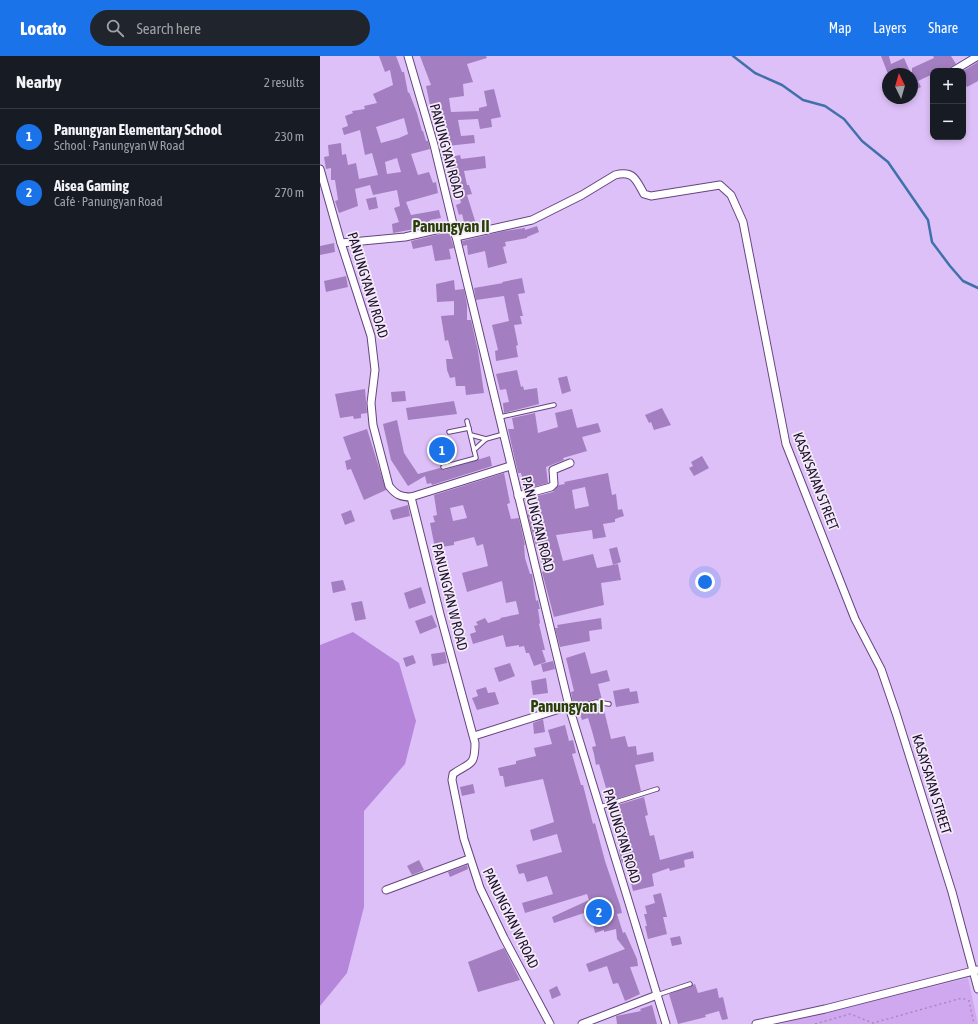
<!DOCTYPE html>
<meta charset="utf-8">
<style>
:root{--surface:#171b24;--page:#20242c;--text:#f1f3f6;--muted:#9ea1a6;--line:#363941;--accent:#1a73e8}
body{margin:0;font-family:"Asap Condensed",sans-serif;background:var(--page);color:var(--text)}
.controls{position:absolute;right:12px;top:12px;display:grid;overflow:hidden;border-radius:8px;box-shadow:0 2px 6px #0003}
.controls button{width:36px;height:36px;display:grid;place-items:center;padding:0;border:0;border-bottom:1px solid var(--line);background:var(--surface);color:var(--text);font:20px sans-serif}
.compass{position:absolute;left:562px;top:12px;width:36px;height:36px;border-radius:50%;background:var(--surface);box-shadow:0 2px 6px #0003;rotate:355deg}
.you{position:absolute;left:385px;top:526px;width:14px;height:14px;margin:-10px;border:3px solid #fff;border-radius:50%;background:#1a73e8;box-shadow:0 0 0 6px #1a73e833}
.badge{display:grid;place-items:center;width:26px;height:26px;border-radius:50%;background:var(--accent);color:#fff;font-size:13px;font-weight:700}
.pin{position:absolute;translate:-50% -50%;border:2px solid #fff;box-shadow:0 1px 4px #0006}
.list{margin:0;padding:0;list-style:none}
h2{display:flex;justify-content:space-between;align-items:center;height:52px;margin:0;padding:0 16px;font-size:17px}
h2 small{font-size:13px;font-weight:400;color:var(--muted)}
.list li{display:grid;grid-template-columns:26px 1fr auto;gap:12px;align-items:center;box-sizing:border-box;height:56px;padding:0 16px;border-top:1px solid var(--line)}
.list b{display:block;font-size:15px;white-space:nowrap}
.list p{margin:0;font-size:13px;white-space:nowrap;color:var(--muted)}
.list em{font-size:13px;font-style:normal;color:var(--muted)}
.icon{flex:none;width:22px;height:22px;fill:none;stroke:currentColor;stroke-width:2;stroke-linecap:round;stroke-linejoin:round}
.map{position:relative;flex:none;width:658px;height:968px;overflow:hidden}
header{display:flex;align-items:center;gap:24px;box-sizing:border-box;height:56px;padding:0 20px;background:var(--accent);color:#fff}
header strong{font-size:19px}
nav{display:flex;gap:22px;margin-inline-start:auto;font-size:14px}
.search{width:280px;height:36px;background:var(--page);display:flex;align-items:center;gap:10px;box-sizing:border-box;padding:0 14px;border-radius:22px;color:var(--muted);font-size:15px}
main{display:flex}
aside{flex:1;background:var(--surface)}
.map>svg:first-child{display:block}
.green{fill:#cfa8f0}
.forest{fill:#b586da}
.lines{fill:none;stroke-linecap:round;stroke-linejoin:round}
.stream{stroke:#4171aa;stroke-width:2.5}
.building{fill:#a37ec0;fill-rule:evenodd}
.service-casing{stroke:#664481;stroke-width:5.5}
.minor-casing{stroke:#664481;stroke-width:9}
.path{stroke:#a48bba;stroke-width:1.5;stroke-dasharray:2 3;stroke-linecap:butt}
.service{stroke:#fff;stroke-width:3.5}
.minor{stroke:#fff;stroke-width:7}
.labels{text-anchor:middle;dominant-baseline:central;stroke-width:3.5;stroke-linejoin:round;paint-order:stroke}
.street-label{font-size:14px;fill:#1e1029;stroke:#f3ebfa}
.quarter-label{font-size:16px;font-weight:bold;fill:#2a3e09;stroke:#f3ebfa}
</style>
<header>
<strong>Locato</strong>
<div class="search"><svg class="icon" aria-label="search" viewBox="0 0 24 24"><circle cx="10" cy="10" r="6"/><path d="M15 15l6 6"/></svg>Search here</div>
<nav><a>Map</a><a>Layers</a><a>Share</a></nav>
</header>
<main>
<aside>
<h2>Nearby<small>2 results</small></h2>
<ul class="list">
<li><span class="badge">1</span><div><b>Panungyan Elementary School</b><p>School · Panungyan W Road</p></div><em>230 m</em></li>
<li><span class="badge">2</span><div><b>Aisea Gaming</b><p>Café · Panungyan Road</p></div><em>270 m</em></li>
</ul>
</aside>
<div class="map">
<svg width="658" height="968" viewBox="0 0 658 968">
<rect width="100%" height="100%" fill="#dec0f8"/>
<polygon class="green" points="648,922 658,968 459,968"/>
<polygon class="forest" points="33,576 79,607 96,665 85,708 44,755 44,851 27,917 0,950 0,589"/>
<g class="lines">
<polyline class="stream" points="413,0 435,17 462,29 483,44 505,50 524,63 542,85 568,106 608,164 612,186 630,210 643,225 658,232"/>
</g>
<g class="building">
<path d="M59,0H76L82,16H84L88,37L89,36L97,57L102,75H103L106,85H108L110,93L91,98L98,119L109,116L113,127L116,126L118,137L86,146L91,159L119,154L121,162L110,164L111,170L73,177L72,168L79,166L74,152L80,150L77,134L53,139L50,129L35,133L38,150L19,157L15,145L18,144L15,124H11V112L6,113L4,101L9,100L8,89L21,87L22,99L26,98L28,109L36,107L39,123L58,119L52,97L45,99L40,74L24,79L22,72L28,70L25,60L33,57L32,55L45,53L44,50L57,47L53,38L73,29L70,14L65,16ZM84,62L88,78L79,82L61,87L56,71ZM77,102L81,116L67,118L65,106Z"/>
<polygon points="100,0 166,0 167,2 147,8 153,26 143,28 144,40 129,42 131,56 159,55 159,52 167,50 164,35 174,33 181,61 171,63 172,71 160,73 158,63 138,64 141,80 154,79 155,87 127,90 126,82 119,83 116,59 112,59 106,30 111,29"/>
<polygon points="561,0 569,0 571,8 584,2 591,18 568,18"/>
<polygon points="613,0 631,0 636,8 624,15 613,15 613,18 598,25 601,31 592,35 592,12 614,2"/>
<polygon points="658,6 658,25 647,31 643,24 643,15"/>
<polygon points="140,99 141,103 165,100 166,112 144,115 147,129 149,129 152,138 147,139 157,171 146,174 142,158 139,159 136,149 141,147 139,138 136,139 134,129 132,130 130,121 132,120 127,102"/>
<polygon points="56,141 58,152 49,154 46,143"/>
<polygon points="217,170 219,176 207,181 207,182 185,186 186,190 183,191 187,207 168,212 165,195 148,199 147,189 143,190 142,185 184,175 205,172 205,174"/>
<polygon points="129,176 134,192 129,193 131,203 115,205 112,189 93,193 91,185"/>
<polygon points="14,187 15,196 0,199 0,190"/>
<polygon points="26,220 28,231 6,236 4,225"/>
<polygon points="202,222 205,237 198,238 203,260 200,260 202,268 194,269 198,289 196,290 198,301 176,305 175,295 178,294 172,269 189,265 184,240 156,244 154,232 183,227 182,226"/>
<polygon points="134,224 135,234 144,233 147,249 147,264 151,264 158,295 164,337 146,339 145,330 136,330 135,321 130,322 127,314 126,303 133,303 128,284 125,285 121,260 134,259 134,245 117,246 116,228"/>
<polygon points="197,314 201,331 203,330 204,334 217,332 219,348 184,357 183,347 189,346 186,333 180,334 176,318"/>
<polygon points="247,320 251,335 242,338 238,322"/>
<polygon points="45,333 47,357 41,358 41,362 34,363 33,360 20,362 15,338"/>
<polygon points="85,335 86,345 72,346 71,336"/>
<polygon points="134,345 137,358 88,364 86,352"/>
<polygon points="342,352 351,369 334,374 331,366 329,367 325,359"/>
<polygon points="252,353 257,372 278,367 281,376 262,381 267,395 243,402 244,404 226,411 228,427 205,433 201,417 198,417 188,373 194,373 192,362 215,357 218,377 238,371 235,357"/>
<polygon points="77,364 84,397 98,418 120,412 124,414 170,400 172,410 112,429 111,427 107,428 105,420 88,430 71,404 63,368"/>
<polygon points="47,373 66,434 44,444 31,413 27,414 25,405 31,403 23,381"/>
<polygon points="382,400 389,412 374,420 369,412 373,410 371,406"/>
<path d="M184,417L190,447L187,448L191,463L199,462L205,489H204L205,502L210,518H212L216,545L218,544L220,553H218L220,567L219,568L225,594H222L226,606L214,610L209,597H206L204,590L199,591V589L186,591L183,579L153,588L150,578L156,576L154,570L158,569L156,566L165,562L168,567L181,563L180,562L199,558L196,545L186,547L182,525L147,536L142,517L168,510L163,488L157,490L154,481L134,486V489L115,492L110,467L115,466L113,460L117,459L114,439ZM143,449L147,462L133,465L130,452Z"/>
<path d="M288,417L292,439L296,438L298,454L302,453L304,460L295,463V466L283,468L286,481L273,483L272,474L236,479L243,505L273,498L277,512L298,508L301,524L281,527L284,549L234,561L222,516H223L220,496L215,487L208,460V454L211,453L209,442L233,436L239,429L245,428L244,426ZM265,431L269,450L255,453L252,434Z"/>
<polygon points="88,449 90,460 73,464 70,454"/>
<polygon points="31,454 35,465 25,469 21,458"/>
<polygon points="297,491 301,506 293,509 289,493"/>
<polygon points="23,524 26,534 13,537 11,526"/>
<polygon points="101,531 106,547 89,553 84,537"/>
<polygon points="42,545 46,563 35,565 31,547"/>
<polygon points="112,559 117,571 100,578 95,565"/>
<polygon points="281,562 282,573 269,575 270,585 240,591 235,572 238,572 237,569"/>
<polygon points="125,596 127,607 113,610 111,598"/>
<polygon points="265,596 271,618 287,614 290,625 278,628 282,644 275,643 257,649 256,646 253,647 251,636 254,635 246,602"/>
<polygon points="93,599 96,607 86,611 83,602"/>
<polygon points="233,605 235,613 223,616 221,608"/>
<polygon points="190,607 195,620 179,626 174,612"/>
<polygon points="226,622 228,637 213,639 211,625"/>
<polygon points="166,631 168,637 175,636 179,648 157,654 152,642 158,640 156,634"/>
<polygon points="309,632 310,636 317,635 319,647 296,651 293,635"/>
<polygon points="276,649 283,650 291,683 305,680 308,691 316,690 317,699 333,696 334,705 315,709 321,735 293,744 290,731 286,732 279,708 276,709 274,698 272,691 276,690 272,675 268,662 262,664 259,655"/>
<polygon points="223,663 225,676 214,678 213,667"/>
<polygon points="245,669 249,685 253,684 256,697 252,698 261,729 263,729 273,768 275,767 285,805 300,849 302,857 297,858 303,877 305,876 317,903 318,910 310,911 320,938 305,945 298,927 293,928 287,910 269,916 266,908 305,893 297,883 296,873 284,876 284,874 275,877 273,868 283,865 279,852 234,867 232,861 269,844 267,838 205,857 202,847 233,838 227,820 207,826 204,817 199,818 196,809 242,796 237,778 213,785 210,774 234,766 223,723 185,731 183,720 180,720 178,712 196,708 196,705 216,700 214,692 232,688 228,674"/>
<polygon points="153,728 155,737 142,740 140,731"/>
<polygon points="324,741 328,759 325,760 330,780 334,779 340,804 373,795 374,802 364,804 365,811 350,815 349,812 332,818 334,830 313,835 306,806 302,807 300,800 298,788 302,787 299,773 296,774 293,763 297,763 294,750"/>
<polygon points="99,804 104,814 92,819 87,810"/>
<polygon points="147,809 148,813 130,821 128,816"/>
<polygon points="341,837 347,861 343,861 347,878 328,883 325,870 327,870 324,858 327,858 325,850 335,847 333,839"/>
<polygon points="360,880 362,888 352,890 350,882"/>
<polygon points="184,892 200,924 158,936 148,906"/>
<polygon points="375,928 378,937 397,932 399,942 403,941 408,963 402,964 399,955 385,959 386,961 358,968 349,938"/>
<polygon points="237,930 241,939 232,943 229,934"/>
<polygon points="332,949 337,968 297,968 296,960 321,955 320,953"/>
</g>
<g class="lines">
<defs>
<g id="service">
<polyline points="180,361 234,349"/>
<polyline points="129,376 149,372"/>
<polyline points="151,379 166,383 184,378"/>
<polyline points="154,394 166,383"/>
<polyline points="123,411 156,402 147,365"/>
<polyline points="250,654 276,646 289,648"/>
<polyline points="280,751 337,733"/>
<polyline points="337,939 370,928"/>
</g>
<g id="minor">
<polyline points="88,0 114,89 250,654 346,968"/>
<polyline points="633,15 658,0"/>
<path d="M0,113L21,187L51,280L55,314L51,347L53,369L69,430C76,439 81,441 91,441L190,410"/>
<path d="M136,181L212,164L262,139L295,119C314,114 316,124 324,138L331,140L400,129L411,139L423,166L466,388L535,563L561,613L576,657L632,836L658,933"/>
<polyline points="21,187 85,181 133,170"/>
<polyline points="198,440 231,431 234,428 233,414 250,407"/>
<path d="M91,441L120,558L155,687C155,711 150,706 133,718L132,724L144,783L160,832L184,882L230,968"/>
<polyline points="154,680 249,650"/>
<polyline points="66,834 149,803"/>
<polyline points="262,968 337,939"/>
<polyline points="436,968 505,953 657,914"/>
</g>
</defs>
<use href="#service" class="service-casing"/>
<use href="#minor" class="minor-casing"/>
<polyline class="path" points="495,968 530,958 553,967 642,942 649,945 654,968"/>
<use href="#service" class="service"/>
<use href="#minor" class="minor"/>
</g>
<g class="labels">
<g class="street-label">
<text transform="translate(127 95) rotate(75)">PANUNGYAN ROAD</text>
<text transform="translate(48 229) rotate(73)">PANUNGYAN W ROAD</text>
<text transform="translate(496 425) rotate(69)">KASAYSAYAN STREET</text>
<text transform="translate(218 468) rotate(76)">PANUNGYAN ROAD</text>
<text transform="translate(130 541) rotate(76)">PANUNGYAN W ROAD</text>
<text transform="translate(612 728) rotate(73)">KASAYSAYAN STREET</text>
<text transform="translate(302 780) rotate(73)">PANUNGYAN ROAD</text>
<text transform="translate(191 862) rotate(64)">PANUNGYAN W ROAD</text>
</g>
<g class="quarter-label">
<text x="131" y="170">Panungyan II</text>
<text x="247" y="650">Panungyan I</text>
</g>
</g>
</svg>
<div class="controls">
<button>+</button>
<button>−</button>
</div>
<svg class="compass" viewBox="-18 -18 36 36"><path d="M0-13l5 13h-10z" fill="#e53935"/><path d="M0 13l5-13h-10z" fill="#9ea1a6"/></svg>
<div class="you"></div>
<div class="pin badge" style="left:122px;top:394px">1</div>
<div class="pin badge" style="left:279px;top:856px">2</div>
</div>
</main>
